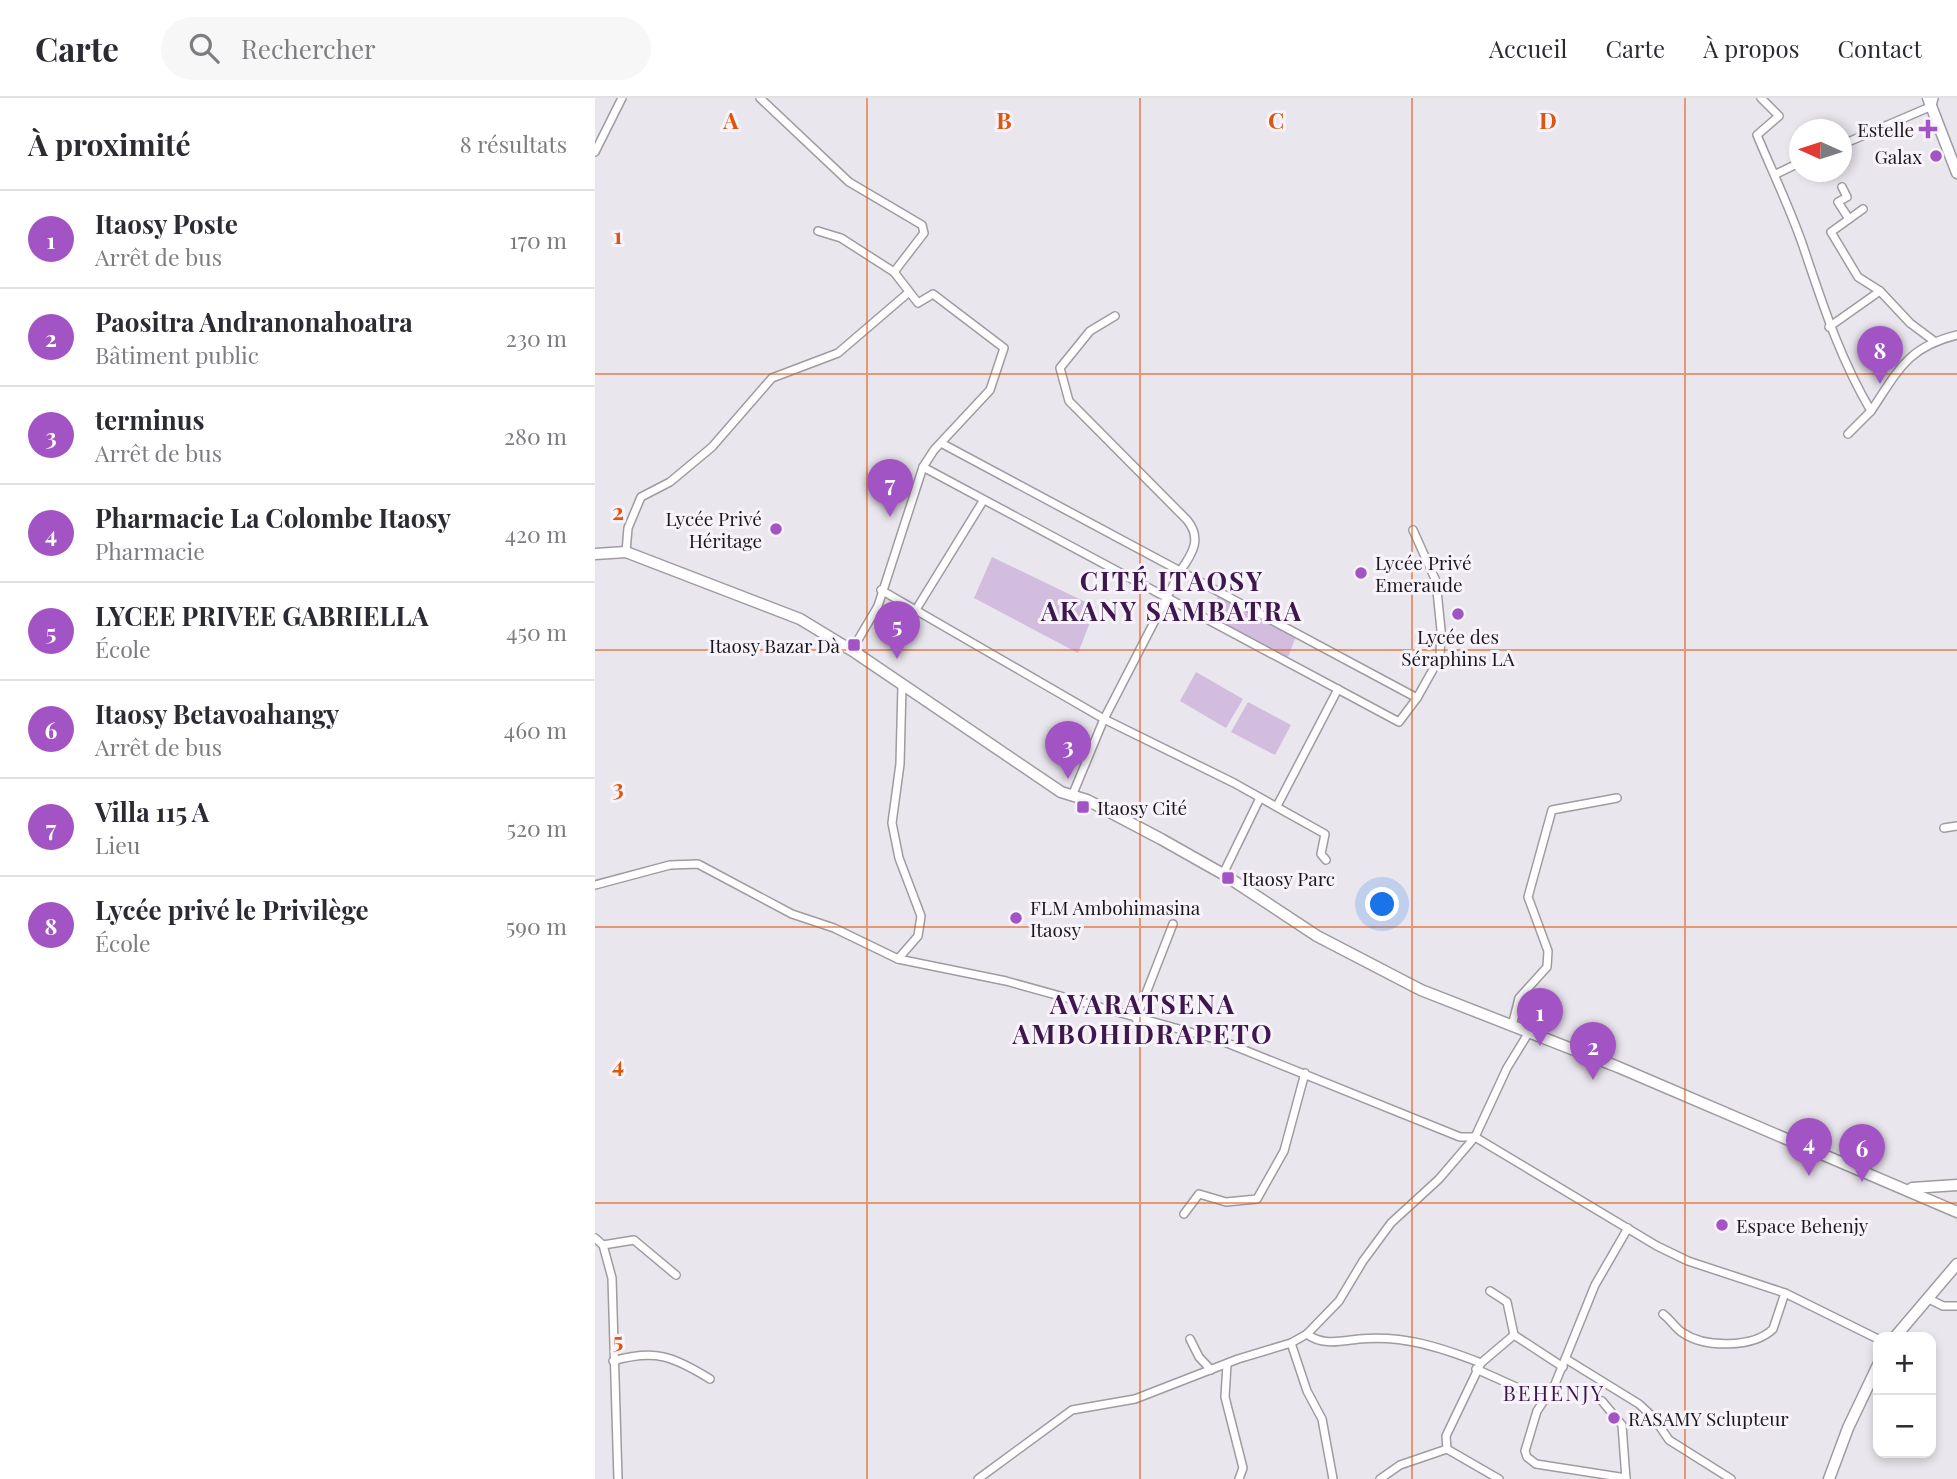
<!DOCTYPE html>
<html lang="fr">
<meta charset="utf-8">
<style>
:root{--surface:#fff;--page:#f7f7f7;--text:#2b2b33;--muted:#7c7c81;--line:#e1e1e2;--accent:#a253c4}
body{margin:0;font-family:"Playfair Display",serif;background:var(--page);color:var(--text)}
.controls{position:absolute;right:21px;bottom:21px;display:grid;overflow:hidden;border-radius:14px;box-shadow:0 4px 10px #0003}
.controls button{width:63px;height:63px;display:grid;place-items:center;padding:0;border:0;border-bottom:2px solid var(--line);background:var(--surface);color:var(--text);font:35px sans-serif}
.compass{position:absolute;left:1194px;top:21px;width:63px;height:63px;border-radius:50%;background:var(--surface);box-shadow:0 4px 10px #0003;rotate:273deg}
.you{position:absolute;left:788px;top:807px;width:24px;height:24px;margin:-18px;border:5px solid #fff;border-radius:50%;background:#1a73e8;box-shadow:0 0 0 10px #1a73e833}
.badge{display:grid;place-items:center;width:46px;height:46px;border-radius:50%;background:var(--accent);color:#fff;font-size:23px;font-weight:700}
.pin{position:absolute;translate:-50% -58px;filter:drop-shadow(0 2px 4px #0008)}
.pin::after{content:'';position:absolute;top:37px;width:24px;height:21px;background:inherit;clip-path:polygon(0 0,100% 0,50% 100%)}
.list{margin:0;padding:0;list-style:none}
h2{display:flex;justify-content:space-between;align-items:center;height:91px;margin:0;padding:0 28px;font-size:30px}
h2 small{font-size:23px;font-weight:400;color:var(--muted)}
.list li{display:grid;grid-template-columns:46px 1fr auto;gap:21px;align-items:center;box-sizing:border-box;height:98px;padding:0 28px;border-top:2px solid var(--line)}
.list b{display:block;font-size:26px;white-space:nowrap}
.list p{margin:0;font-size:23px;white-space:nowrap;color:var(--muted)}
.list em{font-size:23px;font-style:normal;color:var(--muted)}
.icon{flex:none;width:38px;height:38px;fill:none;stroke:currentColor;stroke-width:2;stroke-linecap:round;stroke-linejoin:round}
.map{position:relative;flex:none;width:1362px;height:1381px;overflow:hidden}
header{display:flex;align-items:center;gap:42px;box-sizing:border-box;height:98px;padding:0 35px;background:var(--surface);border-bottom:2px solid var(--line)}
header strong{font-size:33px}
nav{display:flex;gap:38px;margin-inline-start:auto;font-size:24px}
.search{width:490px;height:63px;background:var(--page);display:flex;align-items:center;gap:18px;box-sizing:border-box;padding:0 24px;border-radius:38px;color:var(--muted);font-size:26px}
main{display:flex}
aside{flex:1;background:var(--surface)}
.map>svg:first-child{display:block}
.green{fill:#d3bdde}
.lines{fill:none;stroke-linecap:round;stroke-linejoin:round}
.street-casing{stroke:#9f9ba1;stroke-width:10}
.secondary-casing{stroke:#9f9ba1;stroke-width:13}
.street{stroke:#fff;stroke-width:7}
.secondary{stroke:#fff;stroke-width:10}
.grid{fill:none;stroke:#de560d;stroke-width:2;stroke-opacity:0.55}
.poi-dot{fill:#a253c4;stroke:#f8f3fa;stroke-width:2.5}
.labels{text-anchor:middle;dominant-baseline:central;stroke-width:6;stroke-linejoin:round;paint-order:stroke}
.poi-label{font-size:19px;fill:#1b191c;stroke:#f8f3fa;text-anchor:start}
.neighbourhood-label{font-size:21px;letter-spacing:2px;fill:#3d174d;stroke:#f8f3fa}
.district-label{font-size:26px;font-weight:bold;letter-spacing:2px;fill:#3d174d;stroke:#f8f3fa}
.grid-label{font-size:23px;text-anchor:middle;font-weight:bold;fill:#de560d;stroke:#f8f3fa;stroke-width:6;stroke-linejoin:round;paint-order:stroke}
</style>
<header>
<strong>Carte</strong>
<div class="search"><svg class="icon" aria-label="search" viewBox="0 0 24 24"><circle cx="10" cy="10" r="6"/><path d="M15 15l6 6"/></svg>Rechercher</div>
<nav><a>Accueil</a><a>Carte</a><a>À propos</a><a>Contact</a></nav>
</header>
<main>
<aside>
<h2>À proximité<small>8 résultats</small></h2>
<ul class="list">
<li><span class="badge">1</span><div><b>Itaosy Poste</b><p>Arrêt de bus</p></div><em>170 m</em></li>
<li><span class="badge">2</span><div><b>Paositra Andranonahoatra</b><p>Bâtiment public</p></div><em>230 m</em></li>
<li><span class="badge">3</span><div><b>terminus</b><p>Arrêt de bus</p></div><em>280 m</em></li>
<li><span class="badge">4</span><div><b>Pharmacie La Colombe Itaosy</b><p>Pharmacie</p></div><em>420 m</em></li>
<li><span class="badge">5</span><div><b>LYCEE PRIVEE GABRIELLA</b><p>École</p></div><em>450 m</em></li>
<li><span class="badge">6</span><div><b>Itaosy Betavoahangy</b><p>Arrêt de bus</p></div><em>460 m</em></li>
<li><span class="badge">7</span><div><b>Villa 115 A</b><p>Lieu</p></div><em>520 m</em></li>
<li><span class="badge">8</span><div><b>Lycée privé le Privilège</b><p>École</p></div><em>590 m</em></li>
</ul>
</aside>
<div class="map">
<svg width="1362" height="1381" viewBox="0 0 1362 1381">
<rect width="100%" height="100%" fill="#eae6ed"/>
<g class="green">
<polygon points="397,459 501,509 483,555 379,500"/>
<polygon points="624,494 702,536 693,559 616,520"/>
<polygon points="601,574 648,601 631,630 585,603"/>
<polygon points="653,604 696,627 680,657 636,634"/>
</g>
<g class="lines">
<defs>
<g id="street">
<polyline points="165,0 254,84 327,127 329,135 299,174"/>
<path d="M1166,0L1184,18L1162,37C1177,73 1194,108 1207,145C1227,204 1244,259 1276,313L1253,336"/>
<polyline points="1246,47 1337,8 1339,0"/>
<polyline points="0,54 27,0"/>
<polyline points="1181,76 1204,65"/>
<polyline points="1247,89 1252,99 1243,104 1254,121"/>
<polyline points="1268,111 1236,134 1263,179 1285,193"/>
<polyline points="223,133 246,140 299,174 323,205 338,196 409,250 395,292 339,352 328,369 283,508 257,552"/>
<polyline points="1234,229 1285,193 1315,225 1339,243"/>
<path d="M1276,313C1303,273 1312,249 1362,237"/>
<polyline points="346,345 822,600"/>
<polyline points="328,369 804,624 822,600 845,559 846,532 841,483 818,432"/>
<polyline points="31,454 33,430 46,399 75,384 117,349 177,280 243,255 313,195"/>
<polyline points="286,492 509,621 639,685 730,736 726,756 731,762"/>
<polyline points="322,510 388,403"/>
<path d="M477,698L509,621L586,472C598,455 607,440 592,422L474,303L465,270L495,233L520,218"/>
<polyline points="682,708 743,591"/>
<polyline points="1349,730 1362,728"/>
<polyline points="628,776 665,700"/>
<polyline points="0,787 75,767 103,766 197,816 239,830 303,861 411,883 627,943 865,1039 880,1039 1062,1148 1093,1163 1190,1195 1283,1241"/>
<polyline points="303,861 323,838 326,818 304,760 297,725 305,666 307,588"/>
<polyline points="541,921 578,826"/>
<polyline points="917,928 924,900 952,869 953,853 933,799 957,712 1022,700"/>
<polyline points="589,1116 604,1096 631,1104 662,1101 689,1053 710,975"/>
<polyline points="0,1140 8,1147 17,1180 23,1381"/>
<polyline points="8,1147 39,1142 81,1177"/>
<polyline points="895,1193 912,1204 919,1237 968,1269"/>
<polyline points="1334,1201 1348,1208 1362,1208"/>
<path d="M1068,1216C1076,1222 1081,1231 1088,1235C1110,1250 1158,1250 1178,1231L1190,1195"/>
<path d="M712,1236C727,1248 746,1243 764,1241C809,1237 845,1249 886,1265L851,1338L852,1351L805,1367L785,1381"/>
<polyline points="595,1241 604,1259 616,1272"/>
<polyline points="696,1245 712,1293 727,1321 738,1381"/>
<polyline points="971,1261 1044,1306 1059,1320 1074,1342 1136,1381"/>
<path d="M18,1263C60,1251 78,1258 115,1281"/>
<polyline points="886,1265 919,1237"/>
<polyline points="632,1266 630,1299 648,1370 644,1381"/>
<polyline points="881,1271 948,1301"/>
<polyline points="1007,1303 1027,1327 1031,1381"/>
<polyline points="852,1351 904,1381"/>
<polyline points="1031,1380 941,1366 932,1359 930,1353 942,1313 960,1286 1000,1187 1033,1130"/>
<polyline points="383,1381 477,1312 540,1301 643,1261 696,1245 712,1236 744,1203 768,1163 796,1125 844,1081 880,1039 912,970 934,934"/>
</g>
<g id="secondary">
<polyline points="1333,0 1362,75"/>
<polyline points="0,456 31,454 205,521 261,555 466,694 492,702 566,741 628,776 722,838 826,892 1023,969 1362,1114"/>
<polyline points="1317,1090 1362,1087"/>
<polyline points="1300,1239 1362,1166"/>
<polyline points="1234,1381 1253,1330 1283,1267"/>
</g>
</defs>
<use href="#street" class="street-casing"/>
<use href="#secondary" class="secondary-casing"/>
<use href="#street" class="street"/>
<use href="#secondary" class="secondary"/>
</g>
<path class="grid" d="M272,0V1381M545,0V1381M817,0V1381M1090,0V1381M0,276H1362M0,552H1362M0,829H1362M0,1105H1362"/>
<g class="poi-dot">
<path d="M1329.5 20.5h7v7h7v7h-7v7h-7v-7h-7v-7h7z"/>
<circle cx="1341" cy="58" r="7"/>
<circle cx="181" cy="431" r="7"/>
<circle cx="766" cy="475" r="7"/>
<circle cx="863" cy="516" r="7"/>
<rect x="252" y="540" width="14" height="14" rx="3.5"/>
<rect x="481" y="702" width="14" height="14" rx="3.5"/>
<rect x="626" y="773" width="14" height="14" rx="3.5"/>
<circle cx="421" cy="820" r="7"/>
<circle cx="1127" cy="1127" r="7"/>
<circle cx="1019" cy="1320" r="7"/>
</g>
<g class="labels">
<g class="poi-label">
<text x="1319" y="31" text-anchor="end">Estelle</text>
<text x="1327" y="58" text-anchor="end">Galax</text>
<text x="167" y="420" text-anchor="end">Lycée Privé<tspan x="167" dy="22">Héritage</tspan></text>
<text x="780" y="464">Lycée Privé<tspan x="780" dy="22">Emeraude</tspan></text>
<text x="863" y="538" text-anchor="middle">Lycée des<tspan x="863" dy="22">Séraphins LA</tspan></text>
<text x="245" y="547" text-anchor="end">Itaosy Bazar Dà</text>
<text x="502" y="709">Itaosy Cité</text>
<text x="647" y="780">Itaosy Parc</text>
<text x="435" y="809">FLM Ambohimasina<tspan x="435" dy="22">Itaosy</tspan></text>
<text x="1141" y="1127">Espace Behenjy</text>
<text x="1033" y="1320">RASAMY Sclupteur</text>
</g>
<g class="neighbourhood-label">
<text x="959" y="1294">BEHENJY</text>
</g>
<g class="district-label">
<text x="577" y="482">CITÉ ITAOSY<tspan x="577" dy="30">AKANY SAMBATRA</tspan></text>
<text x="548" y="905">AVARATSENA<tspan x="548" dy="30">AMBOHIDRAPETO</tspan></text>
</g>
</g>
<g class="grid-label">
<text x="136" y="31">A</text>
<text x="409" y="31">B</text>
<text x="681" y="31">C</text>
<text x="953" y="31">D</text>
<text x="23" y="146">1</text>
<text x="23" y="422">2</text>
<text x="23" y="698">3</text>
<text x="23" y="975">4</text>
<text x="23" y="1251">5</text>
</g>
</svg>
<div class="controls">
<button>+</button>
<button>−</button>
</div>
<svg class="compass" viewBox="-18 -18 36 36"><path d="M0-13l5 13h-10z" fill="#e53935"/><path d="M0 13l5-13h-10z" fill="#7c7c81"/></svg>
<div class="you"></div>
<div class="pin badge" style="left:945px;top:948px">1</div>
<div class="pin badge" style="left:998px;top:982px">2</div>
<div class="pin badge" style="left:473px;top:681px">3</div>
<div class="pin badge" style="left:1214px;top:1078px">4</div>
<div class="pin badge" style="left:302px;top:561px">5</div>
<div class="pin badge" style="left:1267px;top:1084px">6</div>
<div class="pin badge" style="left:295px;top:419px">7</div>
<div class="pin badge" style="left:1285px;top:286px">8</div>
</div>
</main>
